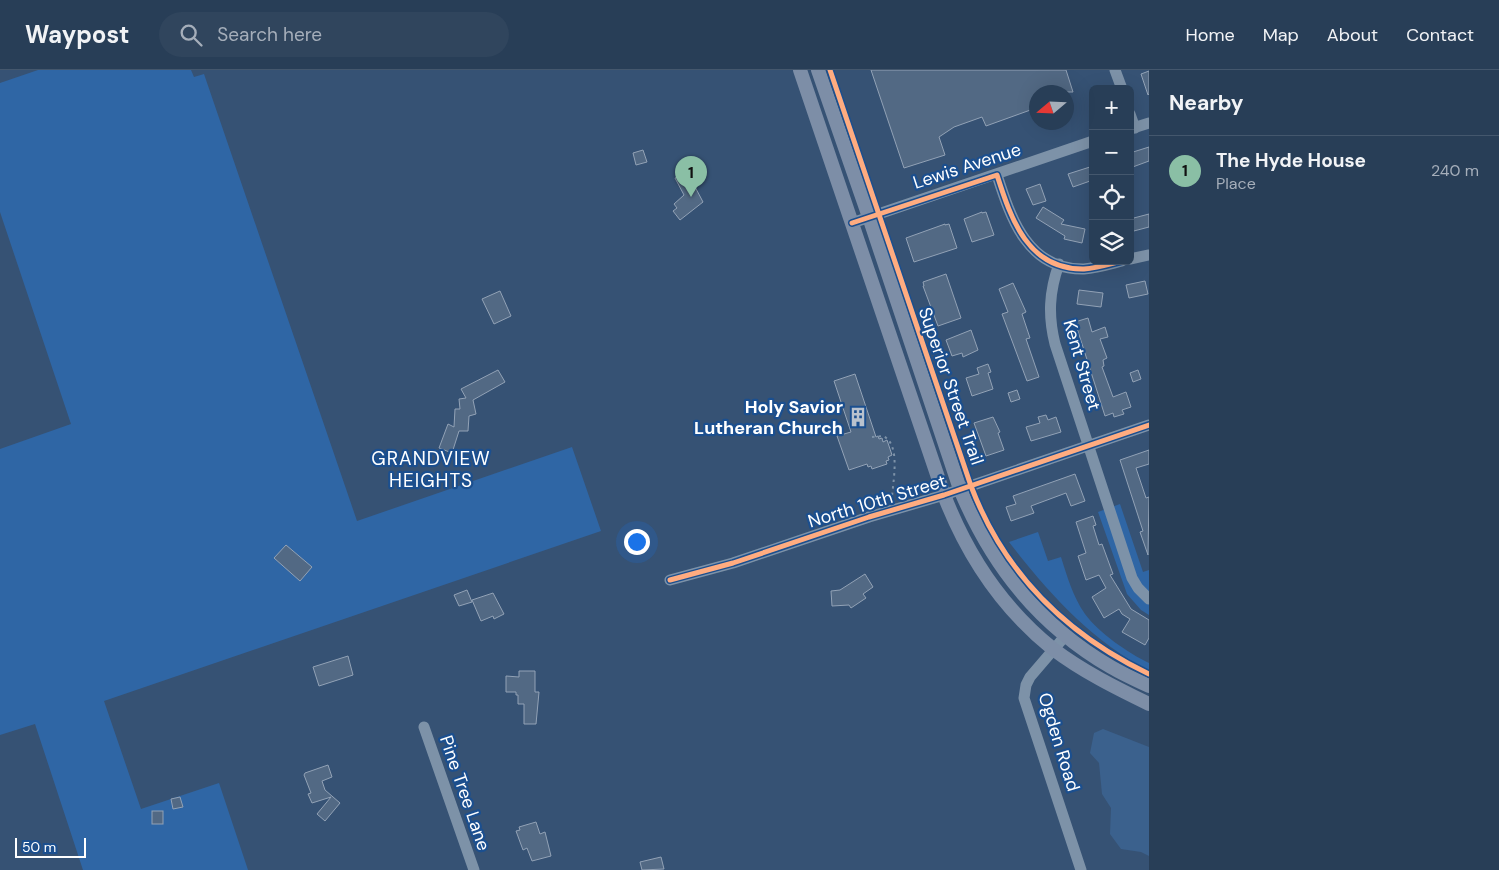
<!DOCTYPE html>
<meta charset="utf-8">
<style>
:root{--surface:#283e57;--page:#30455d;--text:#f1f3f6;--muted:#a5aeba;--line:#44576d;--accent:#8abfa5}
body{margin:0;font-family:"DM Sans",sans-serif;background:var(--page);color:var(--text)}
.controls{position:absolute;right:15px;top:15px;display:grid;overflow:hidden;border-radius:8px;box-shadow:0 5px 20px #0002}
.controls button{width:45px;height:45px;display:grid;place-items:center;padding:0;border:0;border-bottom:1px solid var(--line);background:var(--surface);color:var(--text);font:25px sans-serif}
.compass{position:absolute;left:1029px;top:15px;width:45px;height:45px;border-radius:50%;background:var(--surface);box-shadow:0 5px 20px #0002;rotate:251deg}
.scale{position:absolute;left:15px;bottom:12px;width:71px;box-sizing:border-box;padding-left:5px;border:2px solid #fff;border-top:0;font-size:14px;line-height:18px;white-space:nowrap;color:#fff;-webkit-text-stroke:4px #1b4f8f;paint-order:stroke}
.you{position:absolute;left:636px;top:471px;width:18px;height:18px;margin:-12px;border:4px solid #fff;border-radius:50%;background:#1a73e8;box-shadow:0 0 0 8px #1a73e833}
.badge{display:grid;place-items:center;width:32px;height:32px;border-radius:50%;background:var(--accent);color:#111;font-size:16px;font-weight:700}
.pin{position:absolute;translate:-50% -41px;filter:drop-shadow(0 1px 2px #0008)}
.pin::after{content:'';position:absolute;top:26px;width:18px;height:15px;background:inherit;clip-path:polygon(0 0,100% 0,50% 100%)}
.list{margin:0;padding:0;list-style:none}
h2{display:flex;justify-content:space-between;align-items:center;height:65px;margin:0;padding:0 20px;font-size:21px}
h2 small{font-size:16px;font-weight:400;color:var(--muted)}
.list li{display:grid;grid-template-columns:32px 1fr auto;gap:15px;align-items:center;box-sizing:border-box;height:70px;padding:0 20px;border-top:1px solid var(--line)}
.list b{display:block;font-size:19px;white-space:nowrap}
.list p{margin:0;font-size:16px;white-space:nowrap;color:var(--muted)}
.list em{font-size:16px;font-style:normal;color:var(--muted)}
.icon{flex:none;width:28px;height:28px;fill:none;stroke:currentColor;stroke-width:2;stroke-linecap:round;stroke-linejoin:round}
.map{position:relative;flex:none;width:1149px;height:800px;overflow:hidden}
header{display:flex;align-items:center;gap:30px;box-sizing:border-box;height:70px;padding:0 25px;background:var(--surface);border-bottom:1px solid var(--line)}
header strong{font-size:24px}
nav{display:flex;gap:28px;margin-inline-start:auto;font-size:18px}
.search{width:350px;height:45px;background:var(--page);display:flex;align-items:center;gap:12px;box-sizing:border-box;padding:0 18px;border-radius:28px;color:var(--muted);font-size:19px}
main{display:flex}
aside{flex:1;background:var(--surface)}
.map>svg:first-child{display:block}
.green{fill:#2f66a5}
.water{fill:#3b618d}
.building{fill:#526984;stroke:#92a2b6}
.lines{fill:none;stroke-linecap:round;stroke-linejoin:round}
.path{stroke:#7d92a8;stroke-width:2;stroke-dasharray:2.5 4;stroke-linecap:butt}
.minor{stroke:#7d92a8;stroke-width:11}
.major{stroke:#7d8ea7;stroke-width:14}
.cycleway-casing{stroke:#1b4f8f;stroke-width:8}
.cycleway{stroke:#ffac80;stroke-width:5}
.labels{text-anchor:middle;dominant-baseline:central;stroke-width:4.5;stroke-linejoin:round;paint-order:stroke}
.street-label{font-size:18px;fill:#fff;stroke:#1b4f8f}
.poi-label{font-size:18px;font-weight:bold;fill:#fff;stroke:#1b4f8f;text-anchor:end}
.neighbourhood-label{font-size:19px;letter-spacing:1px;fill:#fff;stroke:#1b4f8f}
</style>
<header>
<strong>Waypost</strong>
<div class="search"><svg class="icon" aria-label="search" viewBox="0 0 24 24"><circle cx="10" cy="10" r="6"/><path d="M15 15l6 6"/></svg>Search here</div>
<nav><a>Home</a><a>Map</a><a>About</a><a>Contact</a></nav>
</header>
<main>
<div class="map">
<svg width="1149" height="800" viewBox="0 0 1149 800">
<rect width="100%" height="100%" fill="#365274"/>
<g class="green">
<polygon points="38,0 191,0 194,7 204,4 357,451 572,377 601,461 104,631 141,739 219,713 248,800 83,800 35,654 0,665 0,379 71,354 0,142 0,13"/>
<polygon points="1120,434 1143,502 1149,500 1149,545 1141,540 1127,524 1098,442"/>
<path d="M1038,462L1048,491L1061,487C1067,506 1073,527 1085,544C1099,563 1128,583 1149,593V601C1091,570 1049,524 1009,472Z"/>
</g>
<polygon class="water" points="1103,659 1149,677 1149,786 1141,782 1121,779 1110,764 1111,738 1102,724 1099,693 1090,683 1094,663"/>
<g class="building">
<polygon points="871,0 1066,0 1073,22 1036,22 1036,38 986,56 982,47 954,57 939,67 945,85 904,98"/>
<polygon points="1149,1 1149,24 1148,25 1141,4"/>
<polygon points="1149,77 1149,91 1130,98 1130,83"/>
<polygon points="643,80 647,92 636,95 633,83"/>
<polygon points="1093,96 1093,110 1073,117 1068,104"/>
<polygon points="685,103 691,114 693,113 703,132 680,150 673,141 677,138 674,134 684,125 675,108"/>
<polygon points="1040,114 1046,131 1033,135 1026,119"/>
<polygon points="1043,137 1064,150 1061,154 1085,159 1082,173 1064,169 1065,166 1036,148"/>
<polygon points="982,142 982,143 986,142 994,165 972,172 964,149"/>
<polygon points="1149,144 1149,157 1130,162 1130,149"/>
<polygon points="945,154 945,155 949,154 957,178 914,192 906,168"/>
<polygon points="946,204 961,248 938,256 923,216 924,216 923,212"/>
<polygon points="1145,211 1148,224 1129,228 1126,215"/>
<polygon points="1013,213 1026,242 1022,244 1030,268 1026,269 1039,307 1027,311 1002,244 1008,242 999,219"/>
<polygon points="1079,220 1103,223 1101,237 1077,234"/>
<polygon points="500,221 511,246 494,254 482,229"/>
<polygon points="1088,248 1092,262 1105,257 1108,267 1100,269 1107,288 1103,290 1104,296 1102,297 1113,327 1126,322 1131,337 1122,340 1124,344 1114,347 1113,343 1105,346 1075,252"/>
<polygon points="971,260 978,280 963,287 962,283 952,286 946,270"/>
<polygon points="988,294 991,302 988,303 993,319 972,326 966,308 979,304 977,298"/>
<polygon points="498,300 505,312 473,330 476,344 469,346 468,361 459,361 452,383 439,378 448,354 454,357 455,339 460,339 459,329 466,328 461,319"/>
<polygon points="1138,300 1141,309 1133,312 1130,303"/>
<polygon points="855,304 876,367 878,366 879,369 882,368 883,372 887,370 892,385 888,387 889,390 886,391 887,394 872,399 871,396 868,397 867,394 849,400 837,366 851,362 834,311"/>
<polygon points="1017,320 1020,329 1011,332 1008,323"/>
<polygon points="1046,345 1048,350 1056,347 1061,362 1031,371 1026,357 1040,353 1038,347"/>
<polygon points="993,347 1000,362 998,363 1004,380 986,386 974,353"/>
<polygon points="1149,380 1149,394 1136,398 1146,428 1149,427 1148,485 1140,462 1143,461 1120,390"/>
<polygon points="1075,404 1085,431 1071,436 1066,423 1031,436 1034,443 1011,451 1006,437 1016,434 1013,426"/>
<polygon points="1093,446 1096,455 1093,456 1099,475 1102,474 1113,504 1110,505 1131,539 1149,550 1149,568 1145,575 1122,562 1130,549 1122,544 1119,539 1104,548 1092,527 1106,518 1099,505 1086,510 1078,486 1086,483 1076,452"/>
<polygon points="286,475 312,497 300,511 274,488"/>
<polygon points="865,504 873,517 863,524 866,528 851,538 849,535 832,536 831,521 840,520"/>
<polygon points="467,520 472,532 459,536 454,525"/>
<polygon points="493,523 504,544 494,549 493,546 481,551 472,530"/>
<polygon points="348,586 353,605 319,616 313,597"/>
<polygon points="519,601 535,601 535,622 539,622 536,654 524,654 524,634 518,634 518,625 516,625 516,622 506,622 506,606 519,607"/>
<polygon points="328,695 332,707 322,711 325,720 340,733 325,751 317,744 331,727 312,733 308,724 311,723 304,705 305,703"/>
<polygon points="180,727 183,737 173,739 171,729"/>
<rect x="152" y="741" width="11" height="13"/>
<polygon points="536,752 540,764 545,762 551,786 532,791 527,778 523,780 516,761 520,760 519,757"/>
<polygon points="661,787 664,799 642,800 640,792"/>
</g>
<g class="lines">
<path class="path" d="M872,367L883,366C901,374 893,411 892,427"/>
<g class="minor">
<polyline points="1115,0 1122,19"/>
<polyline points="1130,44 1135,58"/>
<polyline points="1130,59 1149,53"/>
<path d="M997,105C1011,149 1028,200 1084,199C1097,198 1110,194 1122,191"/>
<polyline points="852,153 1093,71"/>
<polyline points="1130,189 1149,185"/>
<path d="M1059,194C1049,222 1048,246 1055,274L1132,508L1138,518L1149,529"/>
<polyline points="670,510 733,493 869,447 944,425 1149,355"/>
<polyline points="1066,565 1030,607 1026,615 1024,628 1081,800"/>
<polyline points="424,657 474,800"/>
</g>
<g class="major">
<path d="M800,0L944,425C967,485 1002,538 1053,579C1082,601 1116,618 1149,634"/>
<path d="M818,0L869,147L960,419C992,496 1039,555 1111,597C1123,604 1136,610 1149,616"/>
</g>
<defs>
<g id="cycleway">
<path d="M830,0L971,416C1004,503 1065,564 1149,604"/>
<path d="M852,153L997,105C1011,149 1028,200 1084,199C1097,198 1110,194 1122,191"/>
<polyline points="670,510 733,493 869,447 944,425 1149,355"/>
</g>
</defs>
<use href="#cycleway" class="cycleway-casing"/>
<use href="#cycleway" class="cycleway"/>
</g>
<defs>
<symbol id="building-bare" viewBox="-9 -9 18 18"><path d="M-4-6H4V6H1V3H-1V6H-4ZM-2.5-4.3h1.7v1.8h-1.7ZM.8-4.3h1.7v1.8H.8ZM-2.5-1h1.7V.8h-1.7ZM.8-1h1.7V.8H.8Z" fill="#b9c2ce" stroke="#1b4f8f" stroke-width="2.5" paint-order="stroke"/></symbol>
</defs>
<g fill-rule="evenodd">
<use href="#building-bare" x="844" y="333" width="28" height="28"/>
</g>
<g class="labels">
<g class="street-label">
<text transform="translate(967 96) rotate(-18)">Lewis Avenue</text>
<text transform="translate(1082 295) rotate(74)">Kent Street</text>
<text transform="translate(951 316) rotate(71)">Superior Street Trail</text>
<text transform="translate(877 431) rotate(-17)">North 10th Street</text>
<text transform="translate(1059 672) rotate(73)">Ogden Road</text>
<text transform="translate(465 723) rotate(71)">Pine Tree Lane</text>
</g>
<g class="poi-label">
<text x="843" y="337">Holy Savior<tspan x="843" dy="21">Lutheran Church</tspan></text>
</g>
<g class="neighbourhood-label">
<text x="431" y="388">GRANDVIEW<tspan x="431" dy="22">HEIGHTS</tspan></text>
</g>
</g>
</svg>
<div class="controls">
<button>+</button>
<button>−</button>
<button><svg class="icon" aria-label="locate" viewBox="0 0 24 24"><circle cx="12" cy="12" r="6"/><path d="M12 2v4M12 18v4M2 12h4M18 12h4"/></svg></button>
<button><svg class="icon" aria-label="layers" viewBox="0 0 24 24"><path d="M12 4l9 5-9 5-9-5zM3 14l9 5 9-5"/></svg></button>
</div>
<svg class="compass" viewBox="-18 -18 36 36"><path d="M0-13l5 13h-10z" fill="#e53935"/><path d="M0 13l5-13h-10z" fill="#a5aeba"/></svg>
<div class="scale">50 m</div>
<div class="you"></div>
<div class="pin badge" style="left:691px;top:127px">1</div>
</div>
<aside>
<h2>Nearby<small></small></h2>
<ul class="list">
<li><span class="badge">1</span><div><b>The Hyde House</b><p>Place</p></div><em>240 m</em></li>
</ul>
</aside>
</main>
